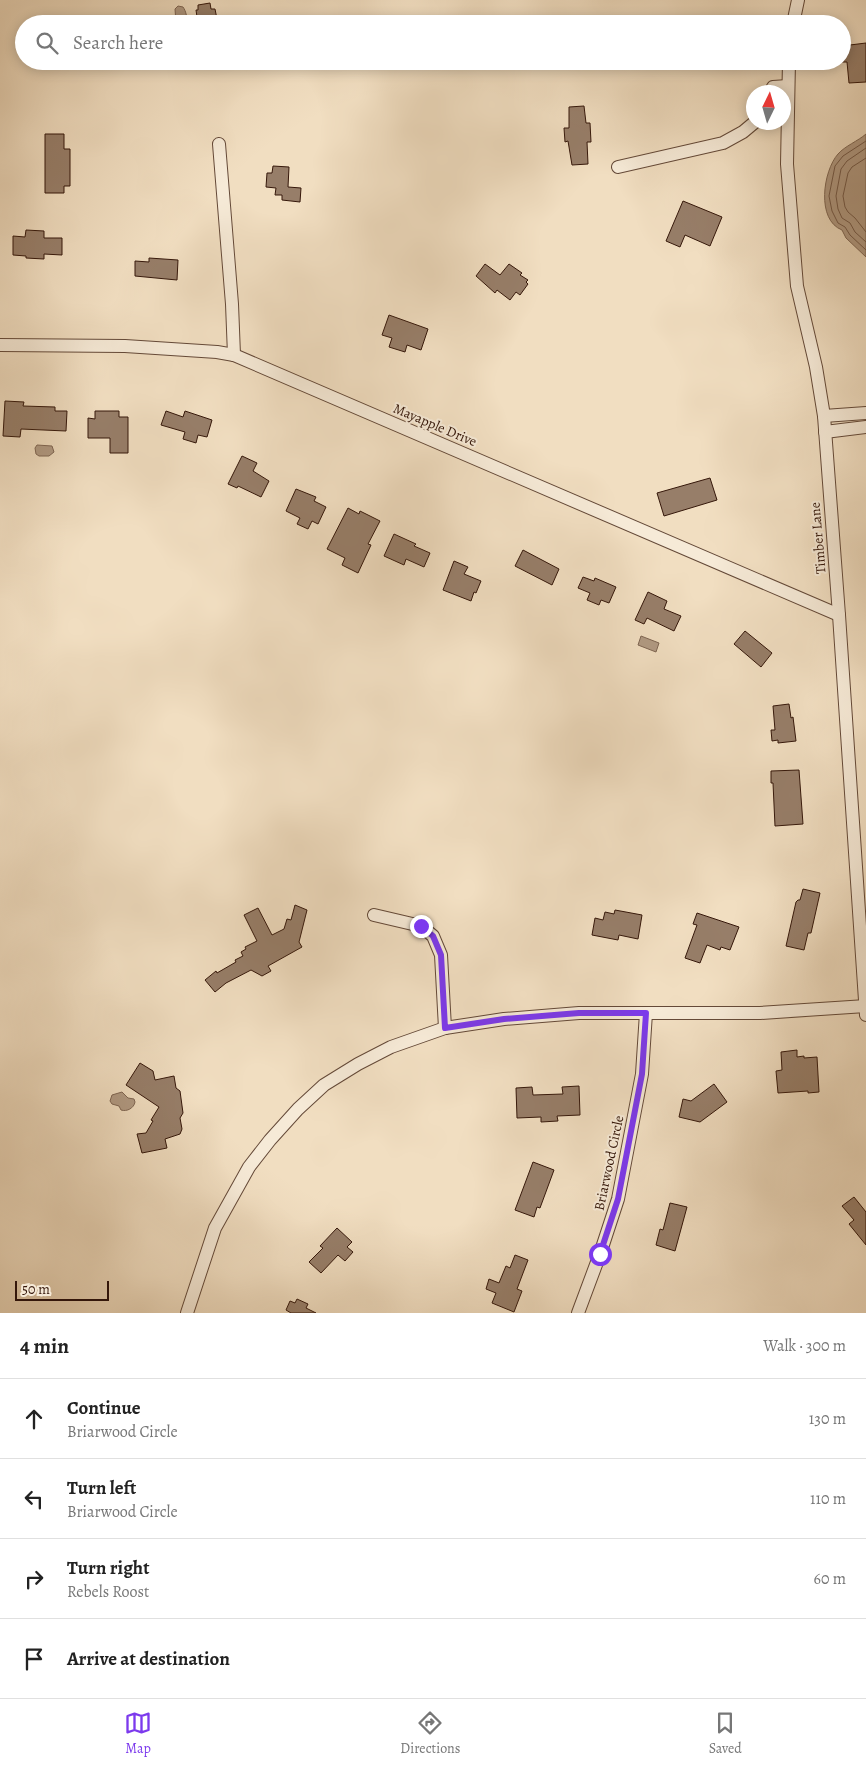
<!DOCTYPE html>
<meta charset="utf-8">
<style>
:root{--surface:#fff;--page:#f2f2f2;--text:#222;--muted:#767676;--line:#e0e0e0;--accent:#7c3aed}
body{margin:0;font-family:Alegreya,serif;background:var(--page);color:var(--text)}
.compass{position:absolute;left:746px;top:85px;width:45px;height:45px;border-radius:50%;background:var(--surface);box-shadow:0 2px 12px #0003;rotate:5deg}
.scale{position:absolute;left:15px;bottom:12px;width:94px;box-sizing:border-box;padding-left:5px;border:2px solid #35170a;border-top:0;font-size:14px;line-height:18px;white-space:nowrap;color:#35170a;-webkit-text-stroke:4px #f6ead7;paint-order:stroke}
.stop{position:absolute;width:15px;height:15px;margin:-11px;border:4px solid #7c3aed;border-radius:50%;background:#fff}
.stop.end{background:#7c3aed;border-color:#fff;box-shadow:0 1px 5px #0008}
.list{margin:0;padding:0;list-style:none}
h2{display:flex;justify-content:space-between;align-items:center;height:65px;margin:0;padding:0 20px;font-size:21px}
h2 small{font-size:16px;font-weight:400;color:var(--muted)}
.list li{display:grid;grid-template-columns:32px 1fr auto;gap:15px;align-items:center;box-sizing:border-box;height:80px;padding:0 20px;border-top:1px solid var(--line)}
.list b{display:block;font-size:19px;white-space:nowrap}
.list p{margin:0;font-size:16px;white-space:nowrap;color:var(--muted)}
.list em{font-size:16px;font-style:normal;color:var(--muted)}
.icon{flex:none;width:28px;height:28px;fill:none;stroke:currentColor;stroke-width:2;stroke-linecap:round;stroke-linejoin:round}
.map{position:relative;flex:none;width:866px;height:1313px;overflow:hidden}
.search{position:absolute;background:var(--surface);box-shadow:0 2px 12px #0003;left:15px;right:15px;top:15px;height:55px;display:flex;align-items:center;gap:12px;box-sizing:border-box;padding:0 18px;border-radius:28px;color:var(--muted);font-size:19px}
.sheet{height:385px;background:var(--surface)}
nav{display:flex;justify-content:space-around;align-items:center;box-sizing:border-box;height:70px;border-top:1px solid var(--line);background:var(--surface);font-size:14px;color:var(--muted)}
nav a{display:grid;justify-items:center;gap:2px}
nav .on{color:var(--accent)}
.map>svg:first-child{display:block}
.water{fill:#b19a83;stroke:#7f6653}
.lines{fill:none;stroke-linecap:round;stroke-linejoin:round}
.shore{stroke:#735846;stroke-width:1}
.building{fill:#977e69;stroke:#35170a}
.minor-casing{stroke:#644938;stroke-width:14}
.minor{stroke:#f6ead7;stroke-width:12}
.route{stroke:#7c3aed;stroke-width:6}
.labels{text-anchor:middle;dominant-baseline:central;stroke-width:4;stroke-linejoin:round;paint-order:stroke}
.street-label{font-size:14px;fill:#35170a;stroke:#f6ead7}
</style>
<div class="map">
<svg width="866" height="1313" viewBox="0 0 866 1313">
<rect width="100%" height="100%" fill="#f1dec1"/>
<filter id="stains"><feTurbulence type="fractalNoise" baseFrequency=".004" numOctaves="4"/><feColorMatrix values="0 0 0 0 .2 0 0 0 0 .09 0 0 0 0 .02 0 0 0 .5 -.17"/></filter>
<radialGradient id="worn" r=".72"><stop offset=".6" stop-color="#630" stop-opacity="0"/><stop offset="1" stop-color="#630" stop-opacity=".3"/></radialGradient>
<g class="water">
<path d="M178,6L183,7C186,11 188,19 186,24L176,23L175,9Z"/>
<path d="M866,134V257L846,238L842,230C816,220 823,171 838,154C845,146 858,141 866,134Z"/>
<polygon points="37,445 52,446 54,452 49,456 39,456 36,454 35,448"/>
<polygon points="641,636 659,643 656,652 638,645"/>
<path d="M122,1092L128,1098L134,1099L135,1102C134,1108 127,1112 121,1110L119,1106L112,1104L110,1101L112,1095Z"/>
</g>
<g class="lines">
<g class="shore">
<polyline points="866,141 843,156 835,166 829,196 832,211 838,223 845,227 850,235 866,250"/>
<polyline points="866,148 847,161 841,169 836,196 838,209 842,218 850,223 855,232 866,242"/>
<polyline points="866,158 852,167 848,173 843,196 845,207 848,212 855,218 866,232"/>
</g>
</g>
<g class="building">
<polygon points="210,3 211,9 215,9 218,24 198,24 196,10 198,10 198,5"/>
<polygon points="866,43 866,82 849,83 847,62 842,62 842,46"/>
<polygon points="584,106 586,123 590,123 591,142 587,142 588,164 572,165 568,141 565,142 564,128 569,128 569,107"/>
<polygon points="45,134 64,134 64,149 70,149 70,186 64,186 64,193 45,193"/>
<polygon points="273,166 289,167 288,187 301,188 300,202 282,200 282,195 275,195 276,188 266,187 267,173 272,173"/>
<polygon points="683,201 722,217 710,246 685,235 680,247 666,241"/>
<polygon points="26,230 44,231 44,238 62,238 62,255 44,254 44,259 26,258 26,256 13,255 13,236 25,237"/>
<polygon points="149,258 178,260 177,280 135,276 135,261 149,262"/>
<polygon points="485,264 500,275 509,264 522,273 520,275 528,280 526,282 528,284 520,295 516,292 510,300 497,290 495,293 476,276"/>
<polygon points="389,315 428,329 421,350 407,345 405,352 389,347 392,338 382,335"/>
<polygon points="5,401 24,402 23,406 55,407 55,411 67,411 66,431 21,429 20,437 3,436"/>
<polygon points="95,411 119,411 119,417 128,417 128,453 110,453 110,438 88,438 88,418 95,419"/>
<polygon points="166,411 183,417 185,411 212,420 207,437 198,435 196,443 183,439 185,432 161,425"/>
<polygon points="242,456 257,463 253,471 269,481 261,497 238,486 237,488 228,484"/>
<polygon points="710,478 717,500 664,516 657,493"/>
<polygon points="296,489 316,497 314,501 326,507 318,524 312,521 308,529 297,524 300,518 286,511"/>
<polygon points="348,508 359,514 360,511 380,521 368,544 371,545 358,573 342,565 345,558 327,549"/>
<polygon points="394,534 416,544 414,546 430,553 424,567 406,559 404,565 384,556"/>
<polygon points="523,550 559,569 552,585 515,566"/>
<polygon points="454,561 468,567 464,574 481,581 476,593 474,592 471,601 443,590"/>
<polygon points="583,577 594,581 595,578 616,587 609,603 601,600 599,605 587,600 590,593 578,588"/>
<polygon points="648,592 667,601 664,609 681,616 674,631 647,618 644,624 635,620"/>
<polygon points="745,631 772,653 761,667 734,644"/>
<polygon points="789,704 791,718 793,717 796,741 778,743 778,740 772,741 771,730 775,730 773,706"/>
<polygon points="799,770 803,824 775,826 773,783 771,783 771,771"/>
<polygon points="803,889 820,893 811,933 808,933 804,950 786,946 796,902 798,900 800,900"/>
<polygon points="295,905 307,910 299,942 302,947 268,966 271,971 262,976 251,970 226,983 215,992 205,980 216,971 217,973 236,962 235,960 243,956 241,952 246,949 245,947 257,941 244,915 258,908 272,935 284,929 287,919 291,920"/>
<polygon points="615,910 642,915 638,939 619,935 618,940 592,935 595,918 603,920 605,912 614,914"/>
<polygon points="697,913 739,927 730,950 721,947 720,950 707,945 700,963 685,958 697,925 693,924"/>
<polygon points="797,1050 797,1057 804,1056 804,1058 817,1057 819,1092 808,1093 808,1091 778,1093 776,1071 782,1070 781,1052"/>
<polygon points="140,1063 153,1071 155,1080 174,1076 176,1088 180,1091 183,1113 180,1118 182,1129 180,1134 165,1139 167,1148 142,1153 137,1134 146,1133 153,1121 151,1120 159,1107 126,1085"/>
<polygon points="714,1084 727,1102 700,1122 679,1117 683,1099 691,1101"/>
<polygon points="579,1086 580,1115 557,1116 558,1121 541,1122 541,1117 517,1118 516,1088 532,1087 533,1095 563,1094 562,1087"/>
<polygon points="533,1162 554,1170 540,1208 537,1207 534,1217 515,1210"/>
<polygon points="854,1197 866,1212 866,1245 849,1224 854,1220 842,1206"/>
<polygon points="670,1203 687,1207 675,1251 656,1245 660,1229 663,1230"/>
<polygon points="337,1228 352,1242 347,1247 353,1252 345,1261 338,1255 321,1273 309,1262 323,1248 320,1246"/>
<polygon points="515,1255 528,1260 517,1289 522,1291 514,1312 492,1303 496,1293 486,1289 489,1279 499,1283 506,1266 510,1268"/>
<polygon points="297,1299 308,1304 306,1308 316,1313 291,1313 286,1310 290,1301 295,1303"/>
</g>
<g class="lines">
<defs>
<g id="minor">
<polyline points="793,24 798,0"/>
<polyline points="789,61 787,164 797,286 816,367 824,416 839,615 866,1015"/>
<polyline points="770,92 773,87 788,86"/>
<polyline points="219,144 232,304 234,355"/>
<polyline points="618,167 723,143 743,132 755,122"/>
<polyline points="0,345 125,346 217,352 234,355 839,615"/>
<polyline points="824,416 866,413"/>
<polyline points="825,432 866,427"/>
<polyline points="374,915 421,926 433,936 441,955 445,1028"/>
<polyline points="187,1313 215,1228 249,1167 270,1140 298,1109 324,1085 358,1064 391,1047 445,1028 504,1019 579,1013 760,1013 866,1006"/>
<polyline points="578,1313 600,1254 618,1199 642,1074 646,1013"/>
</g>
</defs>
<use href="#minor" class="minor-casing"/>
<use href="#minor" class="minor"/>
</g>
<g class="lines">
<polyline class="route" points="421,926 433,936 441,955 445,1028 504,1019 579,1013 646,1013 642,1074 618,1199 600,1254"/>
</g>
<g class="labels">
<g class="street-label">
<text transform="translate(435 425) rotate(23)">Mayapple Drive</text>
<text transform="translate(818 538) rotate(-95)">Timber Lane</text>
<text transform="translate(609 1163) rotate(-78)">Briarwood Circle</text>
</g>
</g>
<rect width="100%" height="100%" filter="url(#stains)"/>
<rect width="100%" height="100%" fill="url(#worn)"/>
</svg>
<svg class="compass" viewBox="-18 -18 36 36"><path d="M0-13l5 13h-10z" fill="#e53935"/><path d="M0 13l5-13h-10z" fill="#767676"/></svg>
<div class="scale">50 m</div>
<div class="stop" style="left:600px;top:1254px"></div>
<div class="stop end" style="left:421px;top:926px"></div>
<div class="search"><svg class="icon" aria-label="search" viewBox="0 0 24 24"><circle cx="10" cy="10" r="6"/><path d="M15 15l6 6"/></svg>Search here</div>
</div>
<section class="sheet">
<h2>4 min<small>Walk · 300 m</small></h2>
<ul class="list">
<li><svg class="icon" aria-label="ahead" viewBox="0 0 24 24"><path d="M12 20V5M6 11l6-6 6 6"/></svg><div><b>Continue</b><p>Briarwood Circle</p></div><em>130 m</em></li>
<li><svg class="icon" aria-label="left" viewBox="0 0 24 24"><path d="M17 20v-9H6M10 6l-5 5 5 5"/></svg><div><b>Turn left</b><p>Briarwood Circle</p></div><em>110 m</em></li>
<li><svg class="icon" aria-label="right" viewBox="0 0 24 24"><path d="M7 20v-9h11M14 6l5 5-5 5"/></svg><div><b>Turn right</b><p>Rebels Roost</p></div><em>60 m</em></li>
<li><svg class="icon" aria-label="arrive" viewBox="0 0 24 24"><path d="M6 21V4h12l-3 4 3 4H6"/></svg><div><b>Arrive at destination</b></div></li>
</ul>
</section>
<nav>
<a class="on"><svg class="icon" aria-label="map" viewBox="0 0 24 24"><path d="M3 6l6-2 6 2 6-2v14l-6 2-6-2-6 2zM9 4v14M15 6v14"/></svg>Map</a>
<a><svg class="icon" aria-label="directions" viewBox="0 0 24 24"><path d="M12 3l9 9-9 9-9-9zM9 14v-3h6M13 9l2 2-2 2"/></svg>Directions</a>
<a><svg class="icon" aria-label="saved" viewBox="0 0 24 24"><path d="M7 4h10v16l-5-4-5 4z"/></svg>Saved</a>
</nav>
